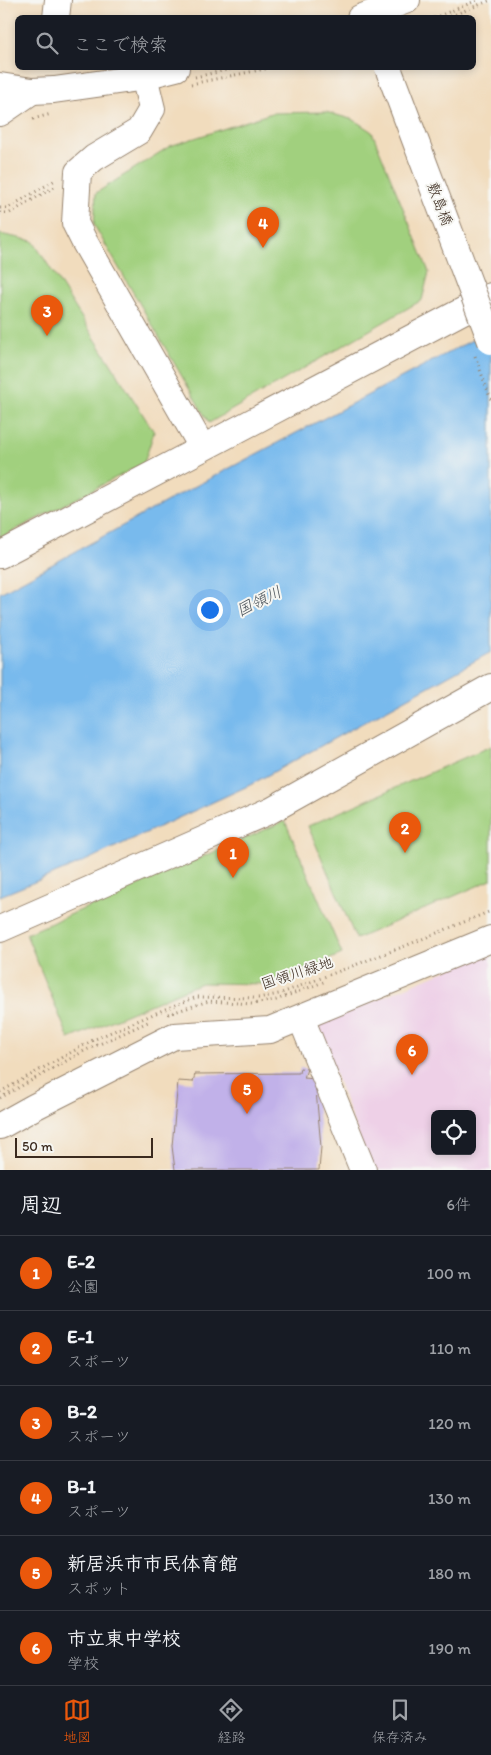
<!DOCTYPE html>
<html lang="ja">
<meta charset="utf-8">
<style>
:root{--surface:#171b24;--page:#20242c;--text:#f1f3f6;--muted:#9ea1a6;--line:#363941;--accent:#ea580c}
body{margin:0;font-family:Itim,"Klee One",sans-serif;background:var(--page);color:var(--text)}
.controls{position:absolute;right:15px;bottom:15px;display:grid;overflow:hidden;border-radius:8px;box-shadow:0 2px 8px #0003}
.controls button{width:45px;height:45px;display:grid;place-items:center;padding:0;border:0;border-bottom:1px solid var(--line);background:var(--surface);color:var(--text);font:25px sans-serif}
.scale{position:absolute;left:15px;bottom:12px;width:138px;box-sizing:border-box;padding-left:5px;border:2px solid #3b2a1e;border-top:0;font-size:14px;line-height:18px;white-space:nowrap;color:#3b2a1e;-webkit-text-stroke:4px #f6f6f2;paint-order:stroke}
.you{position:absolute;left:209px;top:609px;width:18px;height:18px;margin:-12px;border:4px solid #fff;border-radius:50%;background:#1a73e8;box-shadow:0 0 0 8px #1a73e833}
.badge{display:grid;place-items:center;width:32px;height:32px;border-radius:50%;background:var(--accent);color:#fff;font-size:16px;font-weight:700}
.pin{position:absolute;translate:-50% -41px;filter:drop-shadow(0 1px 2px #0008)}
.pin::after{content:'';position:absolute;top:26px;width:18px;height:15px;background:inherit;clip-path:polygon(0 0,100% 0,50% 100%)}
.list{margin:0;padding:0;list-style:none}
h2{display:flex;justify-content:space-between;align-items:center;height:65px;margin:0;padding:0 20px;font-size:21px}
h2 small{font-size:16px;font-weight:400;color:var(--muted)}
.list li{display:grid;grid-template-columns:32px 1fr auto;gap:15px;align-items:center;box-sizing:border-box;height:75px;padding:0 20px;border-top:1px solid var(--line)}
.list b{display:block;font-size:19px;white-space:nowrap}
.list p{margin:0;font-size:16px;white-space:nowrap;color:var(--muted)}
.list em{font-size:16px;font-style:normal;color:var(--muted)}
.icon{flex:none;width:28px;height:28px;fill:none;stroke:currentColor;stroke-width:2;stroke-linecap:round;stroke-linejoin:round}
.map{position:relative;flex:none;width:491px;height:1170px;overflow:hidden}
.search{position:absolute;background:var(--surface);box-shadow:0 2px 8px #0003;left:15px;right:15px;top:15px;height:55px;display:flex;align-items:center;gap:12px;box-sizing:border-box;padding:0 18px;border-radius:8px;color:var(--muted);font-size:19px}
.sheet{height:515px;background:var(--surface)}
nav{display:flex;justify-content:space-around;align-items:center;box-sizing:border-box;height:70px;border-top:1px solid var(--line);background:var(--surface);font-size:14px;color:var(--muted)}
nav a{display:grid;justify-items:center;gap:2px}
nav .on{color:var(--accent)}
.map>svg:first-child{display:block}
.built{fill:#eed0e7;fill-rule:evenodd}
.green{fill:#a1d07e;stroke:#6e7d4e}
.water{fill:#78baed;stroke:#5a7286}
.building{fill:#c1b1e9}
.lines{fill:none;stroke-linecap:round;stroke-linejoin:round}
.minor-casing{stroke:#96836e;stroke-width:28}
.path{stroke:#96836e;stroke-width:3;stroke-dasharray:1 4;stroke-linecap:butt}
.minor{stroke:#fff;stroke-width:26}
.minor-bridge-casing{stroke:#96836e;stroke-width:28;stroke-linecap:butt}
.path-bridge{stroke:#96836e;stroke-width:3;stroke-dasharray:1 4;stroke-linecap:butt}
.minor-bridge{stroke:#fff;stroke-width:26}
.labels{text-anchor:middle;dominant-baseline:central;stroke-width:4;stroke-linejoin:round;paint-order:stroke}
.street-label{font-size:15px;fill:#3b2a1e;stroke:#f6f6f2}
.water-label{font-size:16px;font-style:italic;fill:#4d555c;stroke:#f6f6f2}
</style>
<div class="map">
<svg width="491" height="1170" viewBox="0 0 491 1170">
<rect width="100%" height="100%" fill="#f6f6f2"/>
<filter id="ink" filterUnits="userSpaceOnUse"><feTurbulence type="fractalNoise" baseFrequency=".02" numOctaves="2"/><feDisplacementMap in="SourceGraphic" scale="10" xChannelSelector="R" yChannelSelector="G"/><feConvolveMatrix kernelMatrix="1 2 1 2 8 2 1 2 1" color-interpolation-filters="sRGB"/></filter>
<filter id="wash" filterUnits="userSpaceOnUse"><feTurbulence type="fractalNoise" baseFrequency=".0096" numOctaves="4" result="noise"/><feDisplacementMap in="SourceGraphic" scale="20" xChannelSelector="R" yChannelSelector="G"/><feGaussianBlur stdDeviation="1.12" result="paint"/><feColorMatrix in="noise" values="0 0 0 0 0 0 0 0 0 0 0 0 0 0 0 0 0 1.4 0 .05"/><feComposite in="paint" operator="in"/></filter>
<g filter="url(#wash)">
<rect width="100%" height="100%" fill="#f1dcbd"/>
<path class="built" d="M491,951V1170H371L317,1025ZM435,1114H472V1151H435Z"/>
<g class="green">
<polygon points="326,112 354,120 372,132 429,272 422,300 209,423 94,225 96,193 170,146 272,113"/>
<polygon points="0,234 33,241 154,432 144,463 0,538"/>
<polygon points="491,746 491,880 356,939 308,826"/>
<polygon points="285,821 342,954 271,984 201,983 69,1039 26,934"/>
</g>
<polygon class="water" points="491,330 491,652 250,785 74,866 0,896 0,593 175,497"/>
<g id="blocks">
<polygon class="building" points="300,1068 307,1069 304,1078 315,1079 321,1147 319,1170 175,1170 172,1146 178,1081 193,1082 195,1074 299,1073"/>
</g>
</g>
<g filter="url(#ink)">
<use href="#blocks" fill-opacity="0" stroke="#96836e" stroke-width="1"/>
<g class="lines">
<defs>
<g id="minor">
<polyline points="56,18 58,0"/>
<polyline points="360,18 407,0"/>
<polyline points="144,76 152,109 139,131 94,158 78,172 75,223 84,241 202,447"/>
<polyline points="0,86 32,91 54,90 132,79 176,68"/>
<polyline points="0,113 32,91"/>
<polyline points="0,555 491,296"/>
<polyline points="0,929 271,810 491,687"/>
<polyline points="301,1018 363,1170"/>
<polyline points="0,1126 34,1107 174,1036 270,1030 491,939"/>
</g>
</defs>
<use href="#minor" class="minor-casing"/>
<g class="path">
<polyline points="434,18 478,0"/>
<polyline points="446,18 491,0"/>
<polyline points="195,77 236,68"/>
<polyline points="191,84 269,68"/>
<polyline points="33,119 51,114"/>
<polyline points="0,208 8,208 57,179"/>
<polyline points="0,213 10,213 56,186"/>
<polyline points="168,1014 209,1001 252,1004 276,1000 326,981"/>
<polyline points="0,1092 95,1039 170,1007 197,997 258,998 279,994 405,946 491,911"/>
<polyline points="0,1098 84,1051 148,1022"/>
</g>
<use href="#minor" class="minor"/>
<defs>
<polyline id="minor-bridge" points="388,68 491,341"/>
</defs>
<use href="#minor-bridge" class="minor-bridge-casing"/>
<polyline class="path-bridge" points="475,356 491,400"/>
<use href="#minor-bridge" class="minor-bridge"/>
</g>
</g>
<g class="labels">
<g class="street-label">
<text transform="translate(440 204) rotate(69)">敷島橋</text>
<text transform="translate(297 973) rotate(-18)">国領川緑地</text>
</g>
<g class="water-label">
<text transform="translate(259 601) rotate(-26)">国領川</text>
</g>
</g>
</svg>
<div class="controls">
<button><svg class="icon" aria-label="locate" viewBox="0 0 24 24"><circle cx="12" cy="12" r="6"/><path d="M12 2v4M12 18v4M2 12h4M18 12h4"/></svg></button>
</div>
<div class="scale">50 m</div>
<div class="you"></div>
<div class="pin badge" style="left:233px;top:878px">1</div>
<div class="pin badge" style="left:405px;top:853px">2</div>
<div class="pin badge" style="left:47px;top:336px">3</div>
<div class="pin badge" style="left:263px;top:248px">4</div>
<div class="pin badge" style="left:247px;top:1114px">5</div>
<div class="pin badge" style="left:412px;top:1075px">6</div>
<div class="search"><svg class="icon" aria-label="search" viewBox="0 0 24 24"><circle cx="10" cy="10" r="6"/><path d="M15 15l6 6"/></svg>ここで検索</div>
</div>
<section class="sheet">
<h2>周辺<small>6件</small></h2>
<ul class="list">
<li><span class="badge">1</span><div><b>E-2</b><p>公園</p></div><em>100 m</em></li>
<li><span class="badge">2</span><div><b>E-1</b><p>スポーツ</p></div><em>110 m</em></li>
<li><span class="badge">3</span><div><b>B-2</b><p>スポーツ</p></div><em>120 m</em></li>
<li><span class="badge">4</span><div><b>B-1</b><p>スポーツ</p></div><em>130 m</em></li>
<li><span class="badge">5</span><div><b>新居浜市市民体育館</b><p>スポット</p></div><em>180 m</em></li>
<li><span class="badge">6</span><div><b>市立東中学校</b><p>学校</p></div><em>190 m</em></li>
</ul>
</section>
<nav>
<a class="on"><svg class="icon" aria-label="map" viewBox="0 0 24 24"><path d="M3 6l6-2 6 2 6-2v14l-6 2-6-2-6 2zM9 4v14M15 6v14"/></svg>地図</a>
<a><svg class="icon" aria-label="directions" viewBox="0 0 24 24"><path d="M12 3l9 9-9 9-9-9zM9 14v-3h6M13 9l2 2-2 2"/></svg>経路</a>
<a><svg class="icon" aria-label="saved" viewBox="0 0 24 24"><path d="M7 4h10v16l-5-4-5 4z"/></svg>保存済み</a>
</nav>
